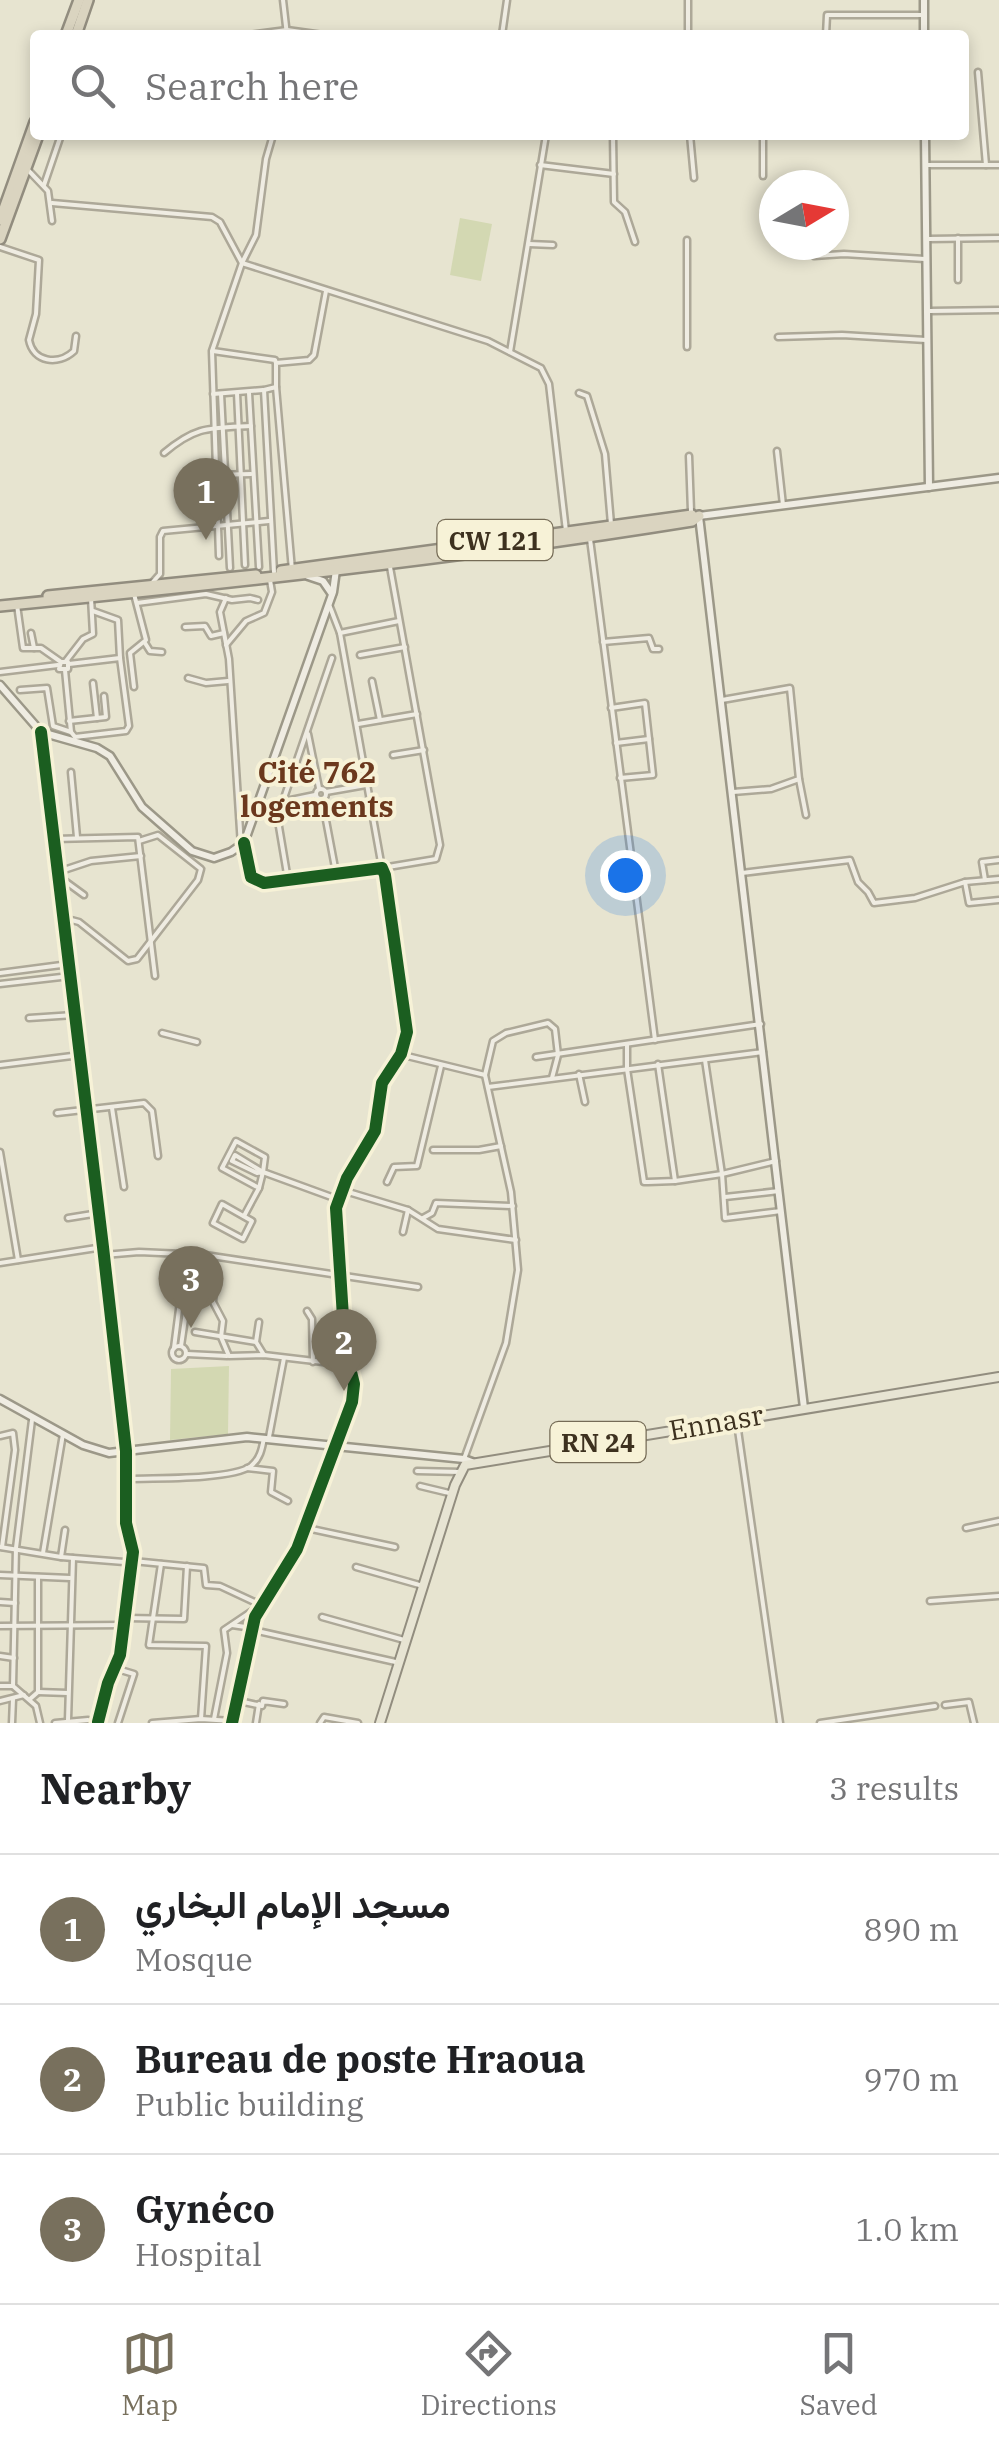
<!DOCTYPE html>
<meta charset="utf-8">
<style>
:root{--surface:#fff;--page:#f2f2f2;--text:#202124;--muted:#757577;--line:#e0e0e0;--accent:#78705d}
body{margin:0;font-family:"IBM Plex Serif",Vazirmatn,serif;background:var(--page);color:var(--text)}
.compass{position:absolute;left:759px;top:170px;width:90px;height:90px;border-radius:50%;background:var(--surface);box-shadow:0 5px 15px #0003;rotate:80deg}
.you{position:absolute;left:625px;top:875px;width:35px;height:35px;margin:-25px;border:8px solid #fff;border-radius:50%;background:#1a73e8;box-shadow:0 0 0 15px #1a73e833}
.badge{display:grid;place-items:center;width:65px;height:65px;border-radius:50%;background:var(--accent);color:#fff;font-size:32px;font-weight:700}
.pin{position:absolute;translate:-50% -82px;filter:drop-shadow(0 2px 5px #0008)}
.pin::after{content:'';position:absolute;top:52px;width:35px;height:30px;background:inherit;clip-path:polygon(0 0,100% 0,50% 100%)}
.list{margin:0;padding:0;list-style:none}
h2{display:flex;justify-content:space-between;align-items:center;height:130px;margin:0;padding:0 40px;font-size:42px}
h2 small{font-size:32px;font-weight:400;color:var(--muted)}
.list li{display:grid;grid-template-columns:65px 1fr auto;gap:30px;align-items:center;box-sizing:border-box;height:150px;padding:0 40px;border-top:2px solid var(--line)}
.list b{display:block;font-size:38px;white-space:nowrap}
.list p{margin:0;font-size:32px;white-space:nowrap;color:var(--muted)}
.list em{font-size:32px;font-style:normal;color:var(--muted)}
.icon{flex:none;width:55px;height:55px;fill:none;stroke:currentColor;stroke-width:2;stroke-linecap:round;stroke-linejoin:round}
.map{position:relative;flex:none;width:999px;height:1723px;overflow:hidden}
.search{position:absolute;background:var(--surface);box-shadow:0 5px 15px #0003;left:30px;right:30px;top:30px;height:110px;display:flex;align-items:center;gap:25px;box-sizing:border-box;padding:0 35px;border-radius:10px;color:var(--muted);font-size:38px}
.sheet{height:580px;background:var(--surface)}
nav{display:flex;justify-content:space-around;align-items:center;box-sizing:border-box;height:140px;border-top:2px solid var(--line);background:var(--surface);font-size:28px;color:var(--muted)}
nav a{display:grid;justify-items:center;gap:5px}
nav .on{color:var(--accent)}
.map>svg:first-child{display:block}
.green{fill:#d3d8b2}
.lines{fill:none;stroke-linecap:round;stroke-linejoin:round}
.street-casing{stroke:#ada898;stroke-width:9}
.secondary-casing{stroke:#9c9888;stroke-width:11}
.primary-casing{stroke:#928d7f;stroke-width:12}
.highway-casing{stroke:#928d7f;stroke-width:14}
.street{stroke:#efece2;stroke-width:4}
.secondary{stroke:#efece2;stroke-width:6}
.primary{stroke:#e7e4d3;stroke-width:8}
.highway{stroke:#dad4c0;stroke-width:9}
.cycleway-casing{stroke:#f7f2d7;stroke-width:19}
.cycleway{stroke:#1b5e20;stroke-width:12}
.labels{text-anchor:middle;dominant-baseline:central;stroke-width:8;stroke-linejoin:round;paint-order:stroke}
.shield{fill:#f7f2d7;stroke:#756b56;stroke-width:2.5}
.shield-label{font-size:25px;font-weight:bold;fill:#3d311f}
.street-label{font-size:28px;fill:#3d311f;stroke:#f7f2d7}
.neighbourhood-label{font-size:30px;font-weight:bold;fill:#6b381d;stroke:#f7f2d7}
</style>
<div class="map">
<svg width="999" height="1723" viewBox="0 0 999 1723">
<rect width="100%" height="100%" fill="#e7e4d0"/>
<g class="green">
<polygon points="460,218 492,224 481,281 450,275"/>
<polygon points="229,1366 228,1434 170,1440 171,1369"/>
</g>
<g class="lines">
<defs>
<g id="street">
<polyline points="283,0 287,35"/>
<polyline points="688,0 688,35"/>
<polyline points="249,35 287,30 323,35"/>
<polyline points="502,35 507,0"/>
<polyline points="826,35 827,15 924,15"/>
<polyline points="978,72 986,165"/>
<polyline points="613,135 614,202 625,212 635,242"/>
<polyline points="690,135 694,178"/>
<polyline points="763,135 763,176"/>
<polyline points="540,165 614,174"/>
<polyline points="925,165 999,165"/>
<polyline points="28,170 48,191 52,221"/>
<polyline points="44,185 61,135"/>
<polyline points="52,203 212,217 220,222 242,263 488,341 541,368 549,384 566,531"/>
<polyline points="929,239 999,238"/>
<polyline points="687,240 687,347"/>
<polyline points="529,244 553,245"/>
<path d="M0,247L39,260L36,314L29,340C33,362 58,366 74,351L76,336"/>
<polyline points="814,256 844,254 925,259"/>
<polyline points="958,280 958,238"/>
<polyline points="930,311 999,310"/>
<polyline points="778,337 842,335 926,340"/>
<polyline points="213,351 275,360 276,363"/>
<polyline points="510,352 546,135"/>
<polyline points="276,387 276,363 309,360 314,355 326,291"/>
<polyline points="237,393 245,565"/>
<polyline points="249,393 259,567"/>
<polyline points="579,393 587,396 605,454 611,524"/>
<polyline points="213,394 263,390"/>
<polyline points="221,394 230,568"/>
<polyline points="777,451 783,505"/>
<path d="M164,453C196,426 209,428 251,426"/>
<polyline points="689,456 691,511"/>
<polyline points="216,475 251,474"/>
<polyline points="590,539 655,1040"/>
<polyline points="219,556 212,351 242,263 256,235 266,159 273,135"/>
<polyline points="274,572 264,390 276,387 292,570"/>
<polyline points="152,583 160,574 160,537 163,531 269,521"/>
<polyline points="226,598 220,612 229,659 241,846"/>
<polyline points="137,603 206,594 232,600 250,598 258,600"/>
<polyline points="17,605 23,648 41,648 61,662 68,662 68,669 59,669 61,662"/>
<polyline points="330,607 340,633 382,868 436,859 440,845 390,567"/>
<polyline points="93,611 118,620 120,658"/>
<polyline points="185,627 205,626 211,636 224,633"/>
<polyline points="31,633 34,648"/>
<polyline points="340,633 399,621"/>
<polyline points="603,642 649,638 653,649 659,649"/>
<polyline points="145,643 150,651 162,652"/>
<polyline points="226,645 246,621 264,613 272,592 270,580"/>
<polyline points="360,655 405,647"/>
<polyline points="66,661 83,639 93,634 91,598"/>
<polyline points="65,670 71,732 75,737 126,731 129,726 120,658 69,664"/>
<polyline points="0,672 58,665"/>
<polyline points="188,678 206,683 228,681"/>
<polyline points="372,681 380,720"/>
<polyline points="93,683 97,718"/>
<polyline points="134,687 130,653 146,640 134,594"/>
<polyline points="20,690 47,688 53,726 71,732"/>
<polyline points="722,700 790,688 799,779 771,789 733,792"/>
<polyline points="611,708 645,703 653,775 620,778"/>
<polyline points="69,721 106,717 104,696"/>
<polyline points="358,724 417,714"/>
<polyline points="41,733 103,1247 126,1451 126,1523 133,1552 120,1655 108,1683 98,1722"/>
<polyline points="308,734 319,788"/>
<polyline points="616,743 649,739"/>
<polyline points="393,755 424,750"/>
<polyline points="71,772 77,837"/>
<polyline points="799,779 806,815"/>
<circle cx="321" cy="794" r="5"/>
<polyline points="326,792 366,785"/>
<polyline points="322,799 336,873"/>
<polyline points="283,801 332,658"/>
<polyline points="286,801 315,795"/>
<polyline points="275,803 288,880"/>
<polyline points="54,839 138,837 155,976"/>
<polyline points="58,872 91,861 141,856"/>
<polyline points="742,873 850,860 858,882 868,892 874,903 915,898 965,882 999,879"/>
<polyline points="58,876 84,895"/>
<polyline points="985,880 982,862 999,860"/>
<polyline points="965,882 969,903 999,900"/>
<polyline points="64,918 79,922 128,961 137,959 198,880 201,869 158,835 139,841"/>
<polyline points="0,973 69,964"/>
<polyline points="0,984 70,976"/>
<polyline points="29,1018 74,1015"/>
<polyline points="162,1033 197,1042"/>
<polyline points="627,1045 627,1069 644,1182 648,1182 675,1181 658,1064"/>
<polyline points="403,1055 485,1075"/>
<polyline points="536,1057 761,1024"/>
<polyline points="705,1060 722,1174 776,1161"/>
<polyline points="0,1065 80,1055"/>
<polyline points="579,1074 585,1102"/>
<polyline points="488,1087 763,1052"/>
<polyline points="112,1108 124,1187"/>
<polyline points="57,1113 144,1103 152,1111 158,1156"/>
<polyline points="433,1150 479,1150 501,1146"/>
<polyline points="0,1152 18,1260"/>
<polyline points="675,1181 722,1174 725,1218 781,1211"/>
<polyline points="387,1182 394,1167 417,1166 441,1066"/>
<polyline points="259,1188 263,1172 235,1155 232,1161 257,1173 263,1172"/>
<polyline points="345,1191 408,1210 438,1229 516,1240"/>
<polyline points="725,1197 779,1191"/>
<polygon points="222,1204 252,1221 243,1239 213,1223"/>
<polyline points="244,1216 259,1188 222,1168 236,1141 265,1157 263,1172 337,1199"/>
<polyline points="68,1218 99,1213"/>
<polyline points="423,1218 432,1213 436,1203 513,1206"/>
<polyline points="403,1232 408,1210"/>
<polyline points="104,1255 139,1252 205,1255 418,1287"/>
<polyline points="0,1263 103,1247"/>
<polyline points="215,1276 213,1302 223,1321 221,1337 229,1356 264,1355 348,1365"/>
<polyline points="307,1311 312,1319 313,1362"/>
<polyline points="195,1332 256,1342 264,1355"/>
<polyline points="256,1342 259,1322"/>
<circle cx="179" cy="1353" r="7"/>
<polyline points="181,1346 194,1257"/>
<polyline points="174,1348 186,1255"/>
<polyline points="187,1354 227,1356"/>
<polyline points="32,1420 16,1548 13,1686 36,1706 40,1723"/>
<polyline points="737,1423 780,1723"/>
<polyline points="0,1436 13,1433 15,1450 2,1547"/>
<polyline points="269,1437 284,1358"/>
<polyline points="464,1459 506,1343 518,1270 511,1192 485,1075 493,1041 506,1033 548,1023 555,1029 558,1055 552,1078"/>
<polyline points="247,1468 273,1471 271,1492 288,1501"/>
<polyline points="417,1471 461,1472"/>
<path d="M124,1479C151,1478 232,1480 251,1466C260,1459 262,1449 264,1438"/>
<polyline points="420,1486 449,1493"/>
<polyline points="307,1528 395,1547"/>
<polyline points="966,1528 999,1521"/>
<polyline points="0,1547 61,1557 65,1530"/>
<polyline points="43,1553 63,1434"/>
<polyline points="61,1557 124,1562"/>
<polyline points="133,1561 204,1568 206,1585 220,1586 261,1605"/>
<polyline points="161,1564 149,1645 206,1646 201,1719"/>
<polyline points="356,1567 423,1586"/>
<polyline points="0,1575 70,1578"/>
<polyline points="930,1601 999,1596"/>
<polyline points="0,1602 15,1603"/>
<polyline points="322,1617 404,1640"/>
<polyline points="126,1618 184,1619 187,1566"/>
<polyline points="232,1625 252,1628"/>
<polyline points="0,1626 124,1625"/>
<polyline points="253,1630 400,1663"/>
<polyline points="0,1656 14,1658"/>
<polyline points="114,1668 134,1674 118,1723"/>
<polyline points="0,1686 13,1686"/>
<polyline points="38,1692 68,1693"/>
<polyline points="30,1699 38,1692 38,1577"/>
<polyline points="0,1701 24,1695"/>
<polyline points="239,1701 262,1706 263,1701 284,1704"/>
<polyline points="945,1705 969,1702 974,1723"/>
<polyline points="214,1719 227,1653 224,1630 261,1605"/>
<polyline points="68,1720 73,1558"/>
<polyline points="12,1723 13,1699"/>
<polyline points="55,1723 88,1720"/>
<polyline points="152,1723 201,1719 232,1721"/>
<polyline points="256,1723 259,1704"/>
<polyline points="320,1723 324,1717 358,1723"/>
<polyline points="820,1723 935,1706"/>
</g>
<g id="secondary">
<polyline points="924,35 924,0"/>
<polyline points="925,135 929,487"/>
<polyline points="308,576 323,581 332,594"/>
<polyline points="0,685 41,732 97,748 110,756 142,807 192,851 214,858 231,852 244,843 333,592 336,570"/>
<polyline points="0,1399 83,1445 109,1453 247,1437 464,1459 472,1462"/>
<polyline points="804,1408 699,516 999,478"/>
<polyline points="232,1723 255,1617 297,1549 352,1402 354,1384 345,1348 336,1208 347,1178 375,1131 382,1083 401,1054 407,1032 385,875 382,868 264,883 251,877 244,843"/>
</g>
<polyline id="primary" points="380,1723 455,1485 465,1465 999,1377"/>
<g id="highway">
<polyline points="66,35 79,0"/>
<polyline points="76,35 88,0"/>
<polyline points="0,220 35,122"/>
<polyline points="0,239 38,135"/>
<polyline points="281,571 692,515"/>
<polyline points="48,596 256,575"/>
<path d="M0,606C231,583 462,558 692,521L699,516"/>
</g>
</defs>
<use href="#street" class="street-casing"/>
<use href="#secondary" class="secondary-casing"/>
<use href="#primary" class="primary-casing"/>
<use href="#highway" class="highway-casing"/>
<use href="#street" class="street"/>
<use href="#secondary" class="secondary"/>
<use href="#primary" class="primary"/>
<use href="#highway" class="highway"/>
<defs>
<g id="cycleway">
<polyline points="41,732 103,1247 126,1451 126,1523 133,1552 120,1655 108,1683 98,1722"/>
<polyline points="232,1723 255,1617 297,1549 352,1402 354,1384 345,1348 336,1208 347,1178 375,1131 382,1083 401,1054 407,1032 385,875 382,868 264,883 251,877 244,843"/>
</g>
</defs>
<use href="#cycleway" class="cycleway-casing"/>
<use href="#cycleway" class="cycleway"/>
</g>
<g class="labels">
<g class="shield">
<rect x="437.5" y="520" width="115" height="40" rx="8"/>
<rect x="550.5" y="1422" width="95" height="40" rx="8"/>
</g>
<g class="shield-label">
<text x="495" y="540">CW 121</text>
<text x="598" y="1442">RN 24</text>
</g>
<g class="street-label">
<text transform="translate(716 1422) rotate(-10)">Ennasr</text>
</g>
<g class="neighbourhood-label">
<text x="317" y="771">Cité 762<tspan x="317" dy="34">logements</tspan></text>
</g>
</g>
</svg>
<svg class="compass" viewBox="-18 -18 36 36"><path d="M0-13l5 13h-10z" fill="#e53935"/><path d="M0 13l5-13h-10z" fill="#757577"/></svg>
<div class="you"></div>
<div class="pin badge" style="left:206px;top:540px">1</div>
<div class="pin badge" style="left:344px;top:1391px">2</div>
<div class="pin badge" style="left:191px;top:1328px">3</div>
<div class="search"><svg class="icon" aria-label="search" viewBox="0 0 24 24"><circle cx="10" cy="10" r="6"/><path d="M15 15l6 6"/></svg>Search here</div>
</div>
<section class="sheet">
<h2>Nearby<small>3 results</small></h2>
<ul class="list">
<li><span class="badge">1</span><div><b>مسجد الإمام البخاري</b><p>Mosque</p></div><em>890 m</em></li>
<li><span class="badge">2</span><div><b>Bureau de poste Hraoua</b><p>Public building</p></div><em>970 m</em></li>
<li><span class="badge">3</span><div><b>Gynéco</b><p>Hospital</p></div><em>1.0 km</em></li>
</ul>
</section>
<nav>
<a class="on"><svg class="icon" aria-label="map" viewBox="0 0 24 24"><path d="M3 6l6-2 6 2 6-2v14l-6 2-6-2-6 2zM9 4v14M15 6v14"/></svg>Map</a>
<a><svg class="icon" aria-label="directions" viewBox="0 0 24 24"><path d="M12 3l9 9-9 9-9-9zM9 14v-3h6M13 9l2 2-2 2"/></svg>Directions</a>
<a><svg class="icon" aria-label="saved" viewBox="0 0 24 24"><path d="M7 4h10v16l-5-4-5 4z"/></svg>Saved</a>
</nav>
